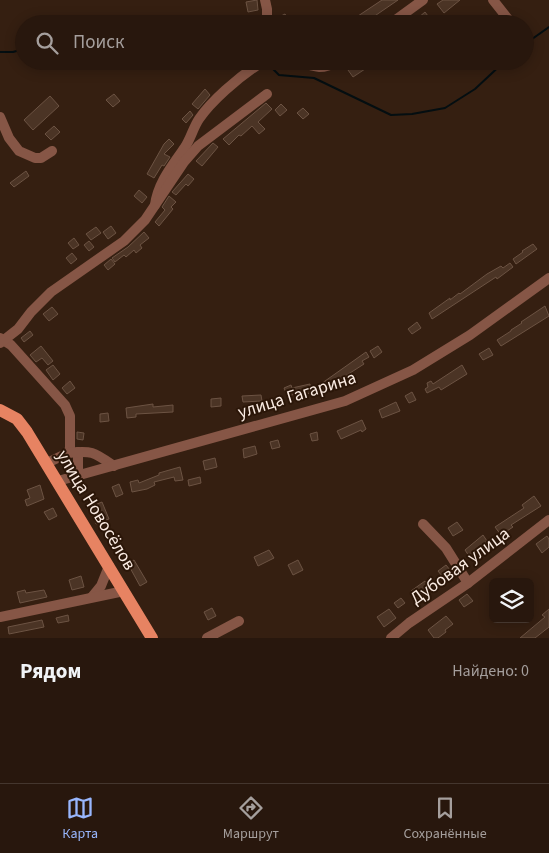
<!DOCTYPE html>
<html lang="ru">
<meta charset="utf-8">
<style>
:root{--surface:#28170d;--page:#34241b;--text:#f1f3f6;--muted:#a59f9d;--line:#44362e;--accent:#98b6fd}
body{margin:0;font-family:"Source Sans 3",sans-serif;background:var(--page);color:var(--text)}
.controls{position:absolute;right:15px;bottom:15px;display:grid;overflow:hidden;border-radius:8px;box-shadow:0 2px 12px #0003}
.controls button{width:45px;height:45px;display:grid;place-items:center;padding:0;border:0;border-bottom:1px solid var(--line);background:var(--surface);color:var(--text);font:25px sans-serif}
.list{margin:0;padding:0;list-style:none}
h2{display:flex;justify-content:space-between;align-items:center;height:65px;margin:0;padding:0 20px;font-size:21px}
h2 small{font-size:16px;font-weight:400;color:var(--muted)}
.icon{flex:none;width:28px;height:28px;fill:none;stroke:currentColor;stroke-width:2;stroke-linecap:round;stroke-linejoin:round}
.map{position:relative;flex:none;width:549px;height:638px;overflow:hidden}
.search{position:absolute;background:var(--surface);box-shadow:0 2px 12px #0003;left:15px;right:15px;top:15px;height:55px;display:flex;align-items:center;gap:12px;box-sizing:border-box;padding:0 18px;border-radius:28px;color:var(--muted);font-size:19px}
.sheet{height:145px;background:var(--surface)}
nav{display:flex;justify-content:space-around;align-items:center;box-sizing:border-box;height:70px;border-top:1px solid var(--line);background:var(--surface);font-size:14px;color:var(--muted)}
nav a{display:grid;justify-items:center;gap:2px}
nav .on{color:var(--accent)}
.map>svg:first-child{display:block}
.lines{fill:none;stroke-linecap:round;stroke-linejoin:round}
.stream{stroke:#040e11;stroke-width:2}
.building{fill:#4b3425;stroke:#6c5343}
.minor{stroke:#865646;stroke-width:10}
.major{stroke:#e78362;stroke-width:12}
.labels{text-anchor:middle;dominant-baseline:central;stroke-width:4;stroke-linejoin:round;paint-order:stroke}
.street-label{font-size:18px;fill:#faebe2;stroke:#2b1608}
</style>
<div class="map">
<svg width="549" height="638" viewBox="0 0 549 638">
<rect width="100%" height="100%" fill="#351f11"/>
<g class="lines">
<g class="stream">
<polyline points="525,44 549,27"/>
<polyline points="0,52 13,52 24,49"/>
<polyline points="263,61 268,64 279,75 314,78 391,115 412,114 445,108 475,89 505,61"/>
</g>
</g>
<g class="building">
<polygon points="257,0 258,10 248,12 246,2"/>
<polygon points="382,0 398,0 363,24 346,24"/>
<polygon points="443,0 460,0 444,13 437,4"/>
<polygon points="425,12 431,20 426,24 411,24"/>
<polygon points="285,14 290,22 280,24 277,18"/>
<polygon points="361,61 363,61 368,67 353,77 348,70"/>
<polygon points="205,89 210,95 198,109 192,104"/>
<polygon points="114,94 120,101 113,107 106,100"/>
<polygon points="50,96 59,106 33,130 24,120"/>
<polygon points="266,103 272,109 258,122 265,129 259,134 252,126 241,136 239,135 229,145 223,139"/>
<polygon points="281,104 287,110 280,116 275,110"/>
<polygon points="303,108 309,114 303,119 297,113"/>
<polygon points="190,111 193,115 186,123 182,119"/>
<polygon points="54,126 60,132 51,140 45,134"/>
<polygon points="169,139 174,144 164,154 170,157 164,166 162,165 154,178 147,174 164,144"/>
<polygon points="213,143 218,147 202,166 196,161"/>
<polygon points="26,171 29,176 14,187 10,183"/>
<polygon points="188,174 194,179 188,186 186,184 176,195 172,192"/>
<polygon points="139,190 147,197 142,203 134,196"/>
<polygon points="169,196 176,202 171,207 173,209 159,226 155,222 165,210 162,207"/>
<polygon points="111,226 116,233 108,239 103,232"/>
<polygon points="96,227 101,233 91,240 86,234"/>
<polygon points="144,232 149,238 140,245 142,248 136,253 134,250 126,257 124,255 115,262 112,258 128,247"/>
<polygon points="74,238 79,245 73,249 68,243"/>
<polygon points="89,241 94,247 89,251 84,245"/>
<polygon points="533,244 537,249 516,264 513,259 523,252 522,251"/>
<polygon points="72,253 77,259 71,264 66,258"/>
<polygon points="111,259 115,264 108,270 104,265"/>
<polygon points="510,263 513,267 497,279 496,277 432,319 429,313 450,298 450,300 459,293 460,294 487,274 501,266 503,268"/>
<polygon points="545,306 549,316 501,346 497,340 511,331 511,330 522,323 521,322"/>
<polygon points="52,307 58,314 49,321 43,314"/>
<polygon points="417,322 421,328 412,334 408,329"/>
<polygon points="30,331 33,335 24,342 21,338"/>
<polygon points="41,346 53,361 48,365 42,358 36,362 30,355"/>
<polygon points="378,346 382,352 374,358 370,351"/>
<polygon points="489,348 493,355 483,360 479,354"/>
<polygon points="366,352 369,357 362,361 364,364 322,391 318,386"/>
<polygon points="53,365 60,374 53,380 46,370"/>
<polygon points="462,365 467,374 441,390 439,387 427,393 425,389 428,387 427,383 431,381 433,384"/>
<polygon points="70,381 75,388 67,394 62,388"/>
<polygon points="310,384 311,393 301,395 300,391 288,397 284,388 291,385 292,388"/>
<polygon points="412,392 416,400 409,403 405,396"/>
<polygon points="261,395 262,401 243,402 242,396"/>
<polygon points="221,398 221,406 211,407 211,399"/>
<polygon points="396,402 400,411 382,418 379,410"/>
<polygon points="153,404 153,407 173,405 173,412 136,414 136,417 127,418 126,408"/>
<polygon points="108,413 109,421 100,422 100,414"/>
<polygon points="362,420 366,429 362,432 361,430 341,439 337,431"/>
<polygon points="77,432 84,433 83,440 77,439"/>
<polygon points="317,432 318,440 312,441 310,434"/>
<polygon points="278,440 280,447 272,449 270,442"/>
<polygon points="255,446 257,454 244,458 243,449"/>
<polygon points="215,458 217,467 205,470 203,461"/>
<polygon points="180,467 183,480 175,481 174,477 154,482 155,485 147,489 132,492 130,482 138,480 139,483 159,475 159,473"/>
<polygon points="200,477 201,483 189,486 188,480"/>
<polygon points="119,484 123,494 116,497 112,487"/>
<polygon points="40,485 44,499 27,506 25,500 30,498 27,490"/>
<polygon points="534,496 541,506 511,525 513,527 501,535 495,527 524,508 522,505"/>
<polygon points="102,502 109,519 96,524 90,507"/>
<polygon points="53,508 57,516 49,520 44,512"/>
<polygon points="457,522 463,530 453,536 448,528"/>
<polygon points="483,535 487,541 475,550 478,554 471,559 465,550"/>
<polygon points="547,536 549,539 549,547 542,553 536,544"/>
<polygon points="269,550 274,558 258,566 254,557"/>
<polygon points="134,560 147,582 140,586 128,564"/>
<polygon points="298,560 303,570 293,575 288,565"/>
<polygon points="446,565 454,575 446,581 438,571"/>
<polygon points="81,576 84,587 72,590 69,580"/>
<polygon points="425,581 431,589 418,599 411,591"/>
<polygon points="25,590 26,593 44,590 47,597 20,603 17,592"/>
<polygon points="467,594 473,601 464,607 459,600"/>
<polygon points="401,598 405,603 398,608 394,603"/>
<polygon points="212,608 216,616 208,620 204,612"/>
<polygon points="389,609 396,618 384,627 377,617"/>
<polygon points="549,609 549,627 535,638 520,638 545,617 542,615"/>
<polygon points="68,615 69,621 58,623 56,618"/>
<polygon points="446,616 453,624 445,630 446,632 438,638 434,638 428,630"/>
<polygon points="42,620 44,627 9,634 8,627"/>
</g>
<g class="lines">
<g class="minor">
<polyline points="265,0 267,9 267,24"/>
<polyline points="493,0 512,24"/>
<polyline points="390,24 423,0"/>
<path d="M299,61C316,68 322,70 339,61"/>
<polyline points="0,117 9,138 19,151 35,158 41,158 52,151"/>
<path d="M155,205C158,182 173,165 185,147C191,138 193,128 199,119C212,100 237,79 256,66"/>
<polyline points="0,338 11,345 65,405 70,416 70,448 68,453 47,463"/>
<polyline points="0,343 18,329 31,312 51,292 124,241 145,220 184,162 198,146 267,94"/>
<polyline points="78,452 78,476"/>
<path d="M68,453C92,450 94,452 114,466"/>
<polyline points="58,481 345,401 413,370 470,335 549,278"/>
<polyline points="423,524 446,548 468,583"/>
<polyline points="92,597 101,586 109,566"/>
<polyline points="0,617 124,591"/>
<polyline points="207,638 239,621"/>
<polyline points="391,638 409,623 468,583 549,520"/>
</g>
<polyline class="major" points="0,410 17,419 27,432 152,638"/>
</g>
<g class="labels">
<g class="street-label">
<text transform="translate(297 395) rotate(-17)">улица Гагарина</text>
<text transform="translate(96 510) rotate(59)">улица Новосёлов</text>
<text transform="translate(460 566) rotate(-36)">Дубовая улица</text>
</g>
</g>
</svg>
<div class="controls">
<button><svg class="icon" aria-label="layers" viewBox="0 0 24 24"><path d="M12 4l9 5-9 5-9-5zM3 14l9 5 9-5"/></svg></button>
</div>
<div class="search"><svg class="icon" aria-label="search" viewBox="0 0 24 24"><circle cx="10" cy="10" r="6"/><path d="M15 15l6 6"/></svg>Поиск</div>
</div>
<section class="sheet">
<h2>Рядом<small>Найдено: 0</small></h2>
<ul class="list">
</ul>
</section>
<nav>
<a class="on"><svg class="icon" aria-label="map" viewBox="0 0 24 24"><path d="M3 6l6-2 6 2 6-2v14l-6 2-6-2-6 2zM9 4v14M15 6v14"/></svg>Карта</a>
<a><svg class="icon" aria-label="directions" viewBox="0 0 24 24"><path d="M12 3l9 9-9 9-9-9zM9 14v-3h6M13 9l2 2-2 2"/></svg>Маршрут</a>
<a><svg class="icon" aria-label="saved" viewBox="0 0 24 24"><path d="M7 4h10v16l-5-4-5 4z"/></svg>Сохранённые</a>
</nav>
